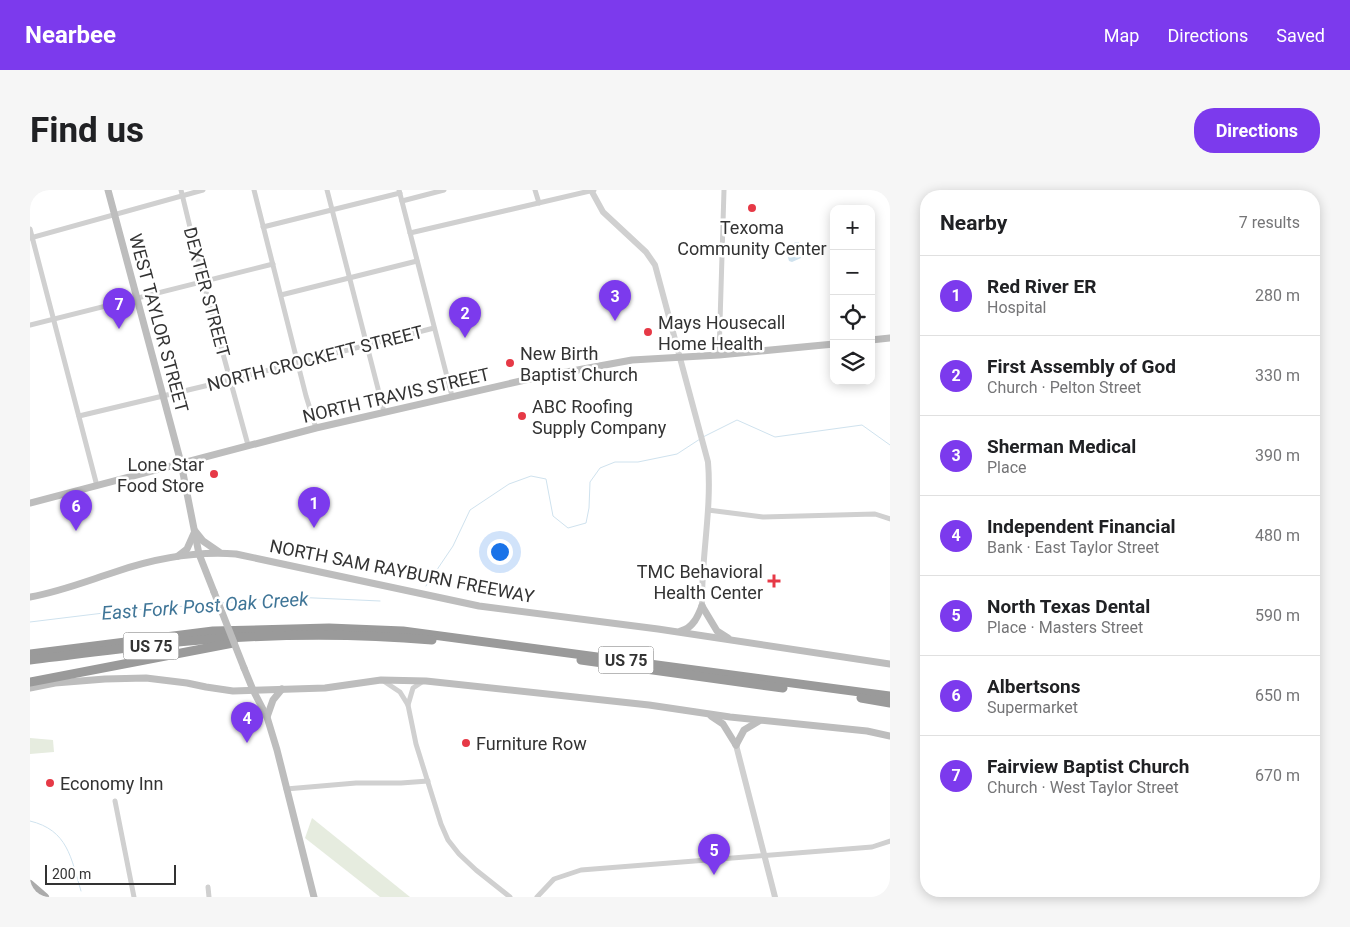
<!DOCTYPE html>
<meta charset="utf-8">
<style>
:root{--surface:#fff;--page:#f6f6f6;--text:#202124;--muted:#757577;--line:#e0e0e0;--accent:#7c3aed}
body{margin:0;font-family:Roboto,sans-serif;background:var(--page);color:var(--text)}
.controls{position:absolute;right:15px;top:15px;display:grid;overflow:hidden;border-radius:10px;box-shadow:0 2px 12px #0003}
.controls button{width:45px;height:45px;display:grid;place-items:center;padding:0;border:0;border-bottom:1px solid var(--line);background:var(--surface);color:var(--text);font:25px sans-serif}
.scale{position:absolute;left:15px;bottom:12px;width:131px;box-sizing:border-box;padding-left:5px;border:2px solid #333;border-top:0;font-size:14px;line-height:18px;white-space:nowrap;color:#333;-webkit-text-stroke:4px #fff;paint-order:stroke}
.you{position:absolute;left:469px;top:361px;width:18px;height:18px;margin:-12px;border:4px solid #fff;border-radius:50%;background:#1a73e8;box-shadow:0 0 0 8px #1a73e833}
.badge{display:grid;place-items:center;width:32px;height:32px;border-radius:50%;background:var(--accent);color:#fff;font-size:16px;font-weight:700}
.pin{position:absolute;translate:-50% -41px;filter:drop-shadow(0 1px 2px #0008)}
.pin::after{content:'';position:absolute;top:26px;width:18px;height:15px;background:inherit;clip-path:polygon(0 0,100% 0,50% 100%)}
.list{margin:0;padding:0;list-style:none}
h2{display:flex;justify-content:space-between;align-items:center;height:65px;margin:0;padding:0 20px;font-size:21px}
h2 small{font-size:16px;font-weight:400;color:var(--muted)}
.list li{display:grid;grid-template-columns:32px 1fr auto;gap:15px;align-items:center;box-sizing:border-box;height:80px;padding:0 20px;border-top:1px solid var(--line)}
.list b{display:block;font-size:19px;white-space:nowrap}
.list p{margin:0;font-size:16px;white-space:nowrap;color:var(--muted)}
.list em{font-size:16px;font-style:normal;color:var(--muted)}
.icon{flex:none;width:28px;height:28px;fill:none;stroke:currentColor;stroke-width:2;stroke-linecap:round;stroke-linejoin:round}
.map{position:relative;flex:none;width:860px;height:707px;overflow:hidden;border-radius:20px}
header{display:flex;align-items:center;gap:30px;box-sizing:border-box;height:70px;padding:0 25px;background:var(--accent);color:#fff}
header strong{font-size:24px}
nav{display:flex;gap:28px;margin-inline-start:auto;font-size:18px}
.intro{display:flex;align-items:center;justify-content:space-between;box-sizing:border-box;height:120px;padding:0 30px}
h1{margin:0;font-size:35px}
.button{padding:12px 22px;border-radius:20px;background:var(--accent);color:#fff;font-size:18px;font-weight:700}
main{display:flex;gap:30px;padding:0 30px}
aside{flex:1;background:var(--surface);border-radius:20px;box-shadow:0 2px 12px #0003}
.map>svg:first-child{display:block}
.green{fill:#e6ecdf}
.water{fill:#cfe2ee}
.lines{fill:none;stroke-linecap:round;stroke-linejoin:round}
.stream{stroke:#cfe2ee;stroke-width:1}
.minor{stroke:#d0d0d0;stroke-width:5}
.tertiary{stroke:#d0d0d0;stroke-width:6}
.secondary{stroke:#bdbdbd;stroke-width:7}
.primary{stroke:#ababab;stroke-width:8}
.motorway{stroke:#9a9a9a;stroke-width:9}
.secondary-bridge{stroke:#bdbdbd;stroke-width:7}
.poi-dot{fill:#e63946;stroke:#fff;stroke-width:2}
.labels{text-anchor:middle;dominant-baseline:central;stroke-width:5;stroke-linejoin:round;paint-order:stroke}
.shield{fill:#fff;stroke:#707070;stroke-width:1}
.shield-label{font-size:16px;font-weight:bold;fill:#333}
.poi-label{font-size:18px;fill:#333;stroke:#fff;text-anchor:start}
.street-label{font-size:18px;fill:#333;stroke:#fff}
.water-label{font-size:19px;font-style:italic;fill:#3f7597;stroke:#fff}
</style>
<header>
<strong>Nearbee</strong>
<nav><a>Map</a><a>Directions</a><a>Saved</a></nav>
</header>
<div class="intro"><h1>Find us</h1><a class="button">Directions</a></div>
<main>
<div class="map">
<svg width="860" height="707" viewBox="0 0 860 707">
<rect width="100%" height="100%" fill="#fff"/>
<g class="green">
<polygon points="0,548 23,550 24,562 0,564"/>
<polygon points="282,628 380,707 350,707 275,648"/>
</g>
<polygon class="water" points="766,52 769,52 771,68 762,72 759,71 755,57"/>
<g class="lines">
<g class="stream">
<polyline points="673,247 707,230 745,247 832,235 860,255"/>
<polyline points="396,396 423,356 440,320 479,294 501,286 516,289 523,326 538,338 556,333 559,318 560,292 570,278 585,272 608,272 647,264 670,249"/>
<polyline points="191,413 263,407 350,411"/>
<polyline points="0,432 90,421 184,414"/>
<path d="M0,631C38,640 41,668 51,701"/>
</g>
<g class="minor">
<polyline points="151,0 173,91 218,255"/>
<polyline points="224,0 276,206 286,238"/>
<polyline points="297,0 354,222"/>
<polyline points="369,0 422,206"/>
<polyline points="505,0 509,13"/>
<polyline points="372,11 414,0"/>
<polyline points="233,37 370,3"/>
<polyline points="0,39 67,296"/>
<polyline points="380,43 564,0"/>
<polyline points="0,48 173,0"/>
<polyline points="251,105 387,71"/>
<polyline points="0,135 243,74"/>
<polyline points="689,165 694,0"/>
<polyline points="49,226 200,190 404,138"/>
<polyline points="678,320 733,327 845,324 860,329"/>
<polyline points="355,492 370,502 378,515 386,554 411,634 418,650 429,664 446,680 480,707"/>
<polyline points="378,515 383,498 392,492"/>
<polyline points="256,599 326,593 371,593 398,591"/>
<polyline points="85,611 104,707"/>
<polyline points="178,697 179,707"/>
<polyline points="507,707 524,689 551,680 842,657 860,651"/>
</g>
<g class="tertiary">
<path d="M561,0L573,22L616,62L625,75L678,272C682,320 671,368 672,416"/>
<polyline points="706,555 745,707"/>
</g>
<g class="secondary">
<polyline points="78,0 151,273 169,364 184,402"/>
<polyline points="841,150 860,148"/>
<polyline points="0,313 286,238 504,188 602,170 689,165 804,154"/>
<polyline points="148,366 157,359 165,341 173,351 189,362"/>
<path d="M0,407C29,402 57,391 85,382C123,369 166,361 206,364L449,416L628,439L860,474"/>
<polyline points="672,416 687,441 698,448"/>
<path d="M651,441C663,438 668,426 672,416"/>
<polyline points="214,478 223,500 237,527 247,560 284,707"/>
<polyline points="0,498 25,493 75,489 116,488 157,493 176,497 203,501 295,498 351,490 396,491 619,515 700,527 837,541 860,546"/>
<polyline points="681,526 693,534 706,555"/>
<polyline points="237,527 243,510 252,499"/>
<polyline points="706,555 714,540 729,531"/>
</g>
<polyline class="primary" points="0,694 15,707"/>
<g class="motorway">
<polyline points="0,464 183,441 299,438 373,441 860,506"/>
<path d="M0,470C53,464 106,456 159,451C239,444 321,443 402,450"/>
<polyline points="551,470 753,498"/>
<polyline points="0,492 203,453"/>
<polyline points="831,508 860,513"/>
</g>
<polyline class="secondary-bridge" points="184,402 214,478"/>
</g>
<g class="poi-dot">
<circle cx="722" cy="18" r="5"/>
<circle cx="618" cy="142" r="5"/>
<circle cx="480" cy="173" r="5"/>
<circle cx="492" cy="226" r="5"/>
<circle cx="184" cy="284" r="5"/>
<path d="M741.5 383.5h5v5h5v5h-5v5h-5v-5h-5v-5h5z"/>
<circle cx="436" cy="553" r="5"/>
<circle cx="20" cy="593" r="5"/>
</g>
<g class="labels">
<g class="shield">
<rect x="93.5" y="442.5" width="55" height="27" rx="4"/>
<rect x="568.5" y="456.5" width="55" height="27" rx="4"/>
</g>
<g class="shield-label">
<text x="121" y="456">US 75</text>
<text x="596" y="470">US 75</text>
</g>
<g class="poi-label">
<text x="722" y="37" text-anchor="middle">Texoma<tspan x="722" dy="21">Community Center</tspan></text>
<text x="628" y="132">Mays Housecall<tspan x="628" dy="21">Home Health</tspan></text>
<text x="490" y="163">New Birth<tspan x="490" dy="21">Baptist Church</tspan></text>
<text x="502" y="216">ABC Roofing<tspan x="502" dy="21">Supply Company</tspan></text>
<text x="174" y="274" text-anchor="end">Lone Star<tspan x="174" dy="21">Food Store</tspan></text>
<text x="733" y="381" text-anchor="end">TMC Behavioral<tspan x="733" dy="21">Health Center</tspan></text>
<text x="446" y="553">Furniture Row</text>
<text x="30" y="593">Economy Inn</text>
</g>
<g class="street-label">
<text transform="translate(177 102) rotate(75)">DEXTER STREET</text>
<text transform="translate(129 133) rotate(75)">WEST TAYLOR STREET</text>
<text transform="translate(285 168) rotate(-14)">NORTH CROCKETT STREET</text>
<text transform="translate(366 205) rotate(-13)">NORTH TRAVIS STREET</text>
<text transform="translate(372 381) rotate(11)">NORTH SAM RAYBURN FREEWAY</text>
</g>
<g class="water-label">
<text transform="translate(175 416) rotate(-4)">East Fork Post Oak Creek</text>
</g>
</g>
</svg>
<div class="controls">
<button>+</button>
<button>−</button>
<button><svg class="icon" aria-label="locate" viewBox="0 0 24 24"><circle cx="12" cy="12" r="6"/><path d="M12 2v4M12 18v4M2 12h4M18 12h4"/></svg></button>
<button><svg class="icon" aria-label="layers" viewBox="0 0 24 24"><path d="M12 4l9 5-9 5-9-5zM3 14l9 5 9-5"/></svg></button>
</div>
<div class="scale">200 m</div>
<div class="you"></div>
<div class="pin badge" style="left:284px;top:338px">1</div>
<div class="pin badge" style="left:435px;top:148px">2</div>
<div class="pin badge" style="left:585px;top:131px">3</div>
<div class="pin badge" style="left:217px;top:553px">4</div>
<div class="pin badge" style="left:684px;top:685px">5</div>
<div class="pin badge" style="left:46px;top:341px">6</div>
<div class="pin badge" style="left:89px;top:139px">7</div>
</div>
<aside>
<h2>Nearby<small>7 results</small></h2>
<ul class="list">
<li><span class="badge">1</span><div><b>Red River ER</b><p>Hospital</p></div><em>280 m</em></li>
<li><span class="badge">2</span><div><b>First Assembly of God</b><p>Church · Pelton Street</p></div><em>330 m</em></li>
<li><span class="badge">3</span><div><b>Sherman Medical</b><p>Place</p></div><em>390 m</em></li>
<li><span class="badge">4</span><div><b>Independent Financial</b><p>Bank · East Taylor Street</p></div><em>480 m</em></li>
<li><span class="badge">5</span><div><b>North Texas Dental</b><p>Place · Masters Street</p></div><em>590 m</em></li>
<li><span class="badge">6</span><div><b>Albertsons</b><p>Supermarket</p></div><em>650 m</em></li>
<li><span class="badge">7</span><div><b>Fairview Baptist Church</b><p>Church · West Taylor Street</p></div><em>670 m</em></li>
</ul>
</aside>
</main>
